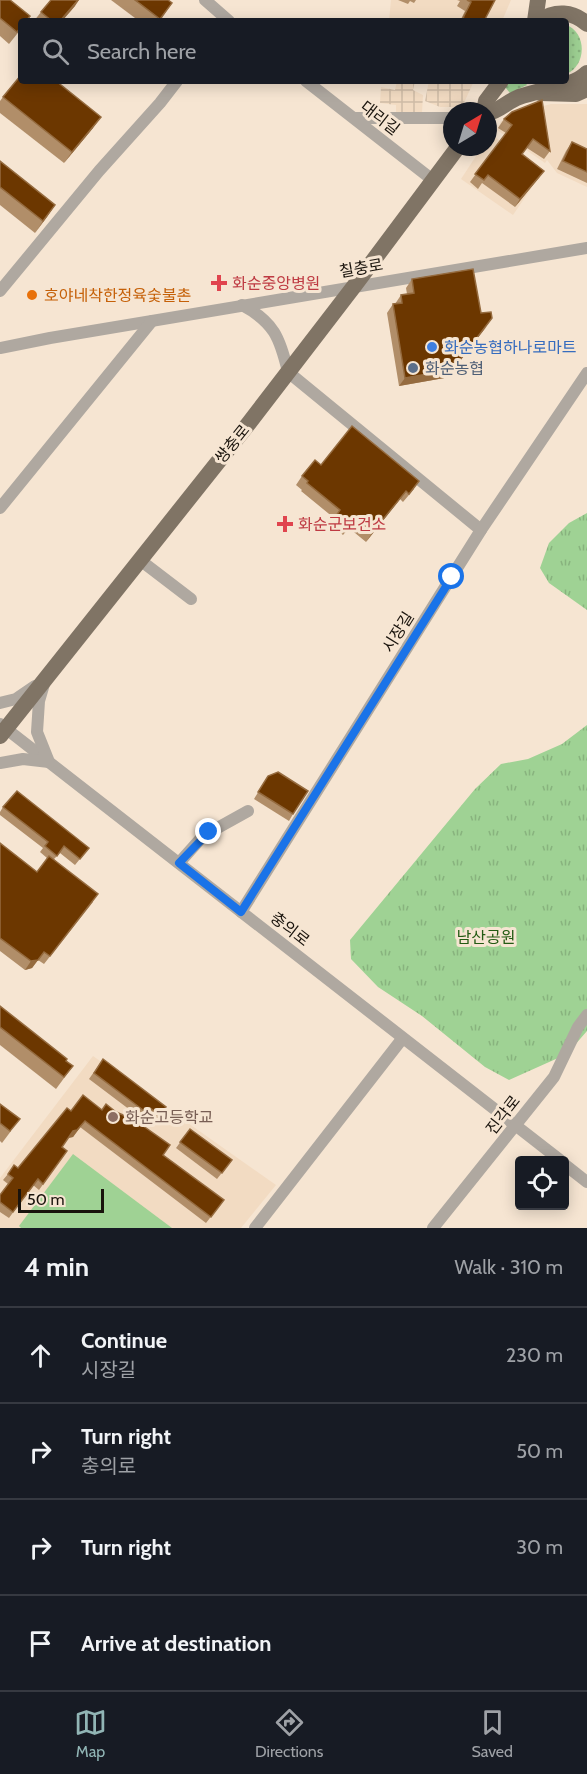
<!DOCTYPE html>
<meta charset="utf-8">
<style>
:root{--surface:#171b24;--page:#20242c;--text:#f1f3f6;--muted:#9ea1a6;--line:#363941;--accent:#91b5b5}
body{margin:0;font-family:Cabin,"Noto Sans KR",sans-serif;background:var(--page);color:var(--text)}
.controls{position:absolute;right:18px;bottom:18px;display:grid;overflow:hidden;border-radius:6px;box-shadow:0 3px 15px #0003}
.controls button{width:54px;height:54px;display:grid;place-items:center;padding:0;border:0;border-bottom:2px solid var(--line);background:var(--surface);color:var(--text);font:30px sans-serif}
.compass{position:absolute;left:443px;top:102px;width:54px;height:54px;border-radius:50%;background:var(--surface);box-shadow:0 3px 15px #0003;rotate:38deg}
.scale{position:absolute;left:18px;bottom:15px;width:86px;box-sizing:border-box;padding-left:6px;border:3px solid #19130c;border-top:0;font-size:16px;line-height:21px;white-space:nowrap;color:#19130c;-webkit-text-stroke:4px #f6e5d2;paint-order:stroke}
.stop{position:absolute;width:18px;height:18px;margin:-14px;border:4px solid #1a73e8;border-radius:50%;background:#fff}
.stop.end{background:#1a73e8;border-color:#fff;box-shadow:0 2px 6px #0008}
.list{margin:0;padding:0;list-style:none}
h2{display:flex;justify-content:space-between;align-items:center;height:78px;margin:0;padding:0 24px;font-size:26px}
h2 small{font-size:20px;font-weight:400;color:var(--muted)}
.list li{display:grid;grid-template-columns:39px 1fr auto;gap:18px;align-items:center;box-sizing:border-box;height:96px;padding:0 24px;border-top:2px solid var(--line)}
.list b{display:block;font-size:22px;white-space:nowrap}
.list p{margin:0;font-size:20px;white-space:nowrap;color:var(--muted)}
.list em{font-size:20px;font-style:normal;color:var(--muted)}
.icon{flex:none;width:33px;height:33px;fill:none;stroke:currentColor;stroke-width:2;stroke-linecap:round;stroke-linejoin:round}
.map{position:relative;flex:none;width:587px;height:1228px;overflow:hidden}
.search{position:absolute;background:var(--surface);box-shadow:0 3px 15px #0003;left:18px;right:18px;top:18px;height:66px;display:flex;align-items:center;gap:15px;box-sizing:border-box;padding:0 21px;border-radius:6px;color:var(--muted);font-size:22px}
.sheet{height:462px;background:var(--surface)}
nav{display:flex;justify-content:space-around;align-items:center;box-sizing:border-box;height:84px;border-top:2px solid var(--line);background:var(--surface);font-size:16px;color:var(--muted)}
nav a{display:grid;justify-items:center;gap:3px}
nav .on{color:var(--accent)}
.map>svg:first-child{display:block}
.built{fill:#f2dbc2}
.industrial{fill:url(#industrial-grid)}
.grass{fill:url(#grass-dots)}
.park{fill:url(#park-tufts)}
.pitch{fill:#9fd294}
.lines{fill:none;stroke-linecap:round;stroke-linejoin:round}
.minor{stroke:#afa8a0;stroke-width:12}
.major{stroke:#807465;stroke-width:16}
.wall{fill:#b18e69}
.shaded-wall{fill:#956b3f}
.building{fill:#6c3700;stroke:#956b3f;stroke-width:1.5}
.route{stroke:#1a73e8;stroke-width:8}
.health-dot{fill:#e0444e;stroke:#f6e5d2;stroke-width:2}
.food-dot{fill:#e8710a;stroke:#f6e5d2;stroke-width:2}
.shop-dot{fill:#3f7fe0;stroke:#f6e5d2;stroke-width:2}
.service-dot{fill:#5c6f8a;stroke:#f6e5d2;stroke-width:2}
.education-dot{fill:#8d6e63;stroke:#f6e5d2;stroke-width:2}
.labels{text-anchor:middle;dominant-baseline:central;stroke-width:6;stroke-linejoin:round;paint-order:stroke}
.street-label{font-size:16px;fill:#19130c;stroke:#f6e5d2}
.health-label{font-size:16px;fill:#be3a42;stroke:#f6e5d2;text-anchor:start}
.food-label{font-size:16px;fill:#c56008;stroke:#f6e5d2;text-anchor:start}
.shop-label{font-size:16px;fill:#366cbe;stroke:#f6e5d2;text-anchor:start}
.service-label{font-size:16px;fill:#4e5e75;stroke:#f6e5d2;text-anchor:start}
.park-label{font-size:16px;fill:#235b13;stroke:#f6e5d2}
.education-label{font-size:16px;fill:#785e54;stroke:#f6e5d2;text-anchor:start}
</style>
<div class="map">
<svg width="587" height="1228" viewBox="0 0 587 1228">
<defs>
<pattern id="industrial-grid" width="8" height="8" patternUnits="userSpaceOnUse" patternTransform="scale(1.5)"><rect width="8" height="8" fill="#f2dbc2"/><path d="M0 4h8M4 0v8" fill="none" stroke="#cfbba6"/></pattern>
<pattern id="grass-dots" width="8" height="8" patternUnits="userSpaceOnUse" patternTransform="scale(1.5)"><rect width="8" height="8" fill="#9fd294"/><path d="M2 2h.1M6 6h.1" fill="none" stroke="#88b37e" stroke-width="1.8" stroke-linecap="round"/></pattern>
<pattern id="park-tufts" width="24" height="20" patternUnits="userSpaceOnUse" patternTransform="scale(1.5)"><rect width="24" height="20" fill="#9fd294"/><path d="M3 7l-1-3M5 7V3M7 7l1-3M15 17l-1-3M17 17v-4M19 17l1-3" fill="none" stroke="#88b37e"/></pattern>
</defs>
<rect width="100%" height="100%" fill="#f6e5d2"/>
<g class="built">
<polygon points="391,0 511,0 502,21 389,21"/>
<polygon points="551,104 587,104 587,187 557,173 547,160 545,163 497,130 501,121 517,113"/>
<polygon points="489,137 495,137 543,171 513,215 461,179 482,147 488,147"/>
<polygon points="93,1056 276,1185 241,1228 0,1228 0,1178"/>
</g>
<g class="industrial">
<polygon points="397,81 415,81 413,90 423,95 422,113 396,113 396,105 380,103 381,87 395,90"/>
<polygon points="429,81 474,81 462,107 440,107 425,101"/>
</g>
<g class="grass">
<path d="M566,25C587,32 587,66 566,74Z"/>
<polygon points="511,81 524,81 527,85 510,93 505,87"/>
</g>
<g class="park">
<polygon points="587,513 587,610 549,583 540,568 549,543 569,523"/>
<polygon points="587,725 587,1031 567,1054 509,1080 485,1067 422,1016 378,987 351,959 350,940 475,789 501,764 528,759 562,744"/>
</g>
<polygon class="pitch" points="73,1154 172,1228 21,1228 19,1226"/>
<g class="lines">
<g class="minor">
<polyline points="205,0 229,21"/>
<polyline points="306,81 434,181"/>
<polyline points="355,118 452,118"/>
<polyline points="0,291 99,171 160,103 177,81"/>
<path d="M242,305C274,322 280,338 288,372L481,530"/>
<polyline points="0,348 50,338 587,248"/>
<polyline points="0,508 152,321"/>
<polyline points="140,560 191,599"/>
<polyline points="0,703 16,699 35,686"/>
<polyline points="0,724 560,1160"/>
<polyline points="0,763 23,759 49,762 37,732 39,701 44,684"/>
<polyline points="179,863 203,836 248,811"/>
<polyline points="241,912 481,530 587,373"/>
<polyline points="564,1164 587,1182"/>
<polyline points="255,1228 402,1039"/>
<polyline points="433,1228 554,1077 578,1027 587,1015"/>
</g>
<g class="major">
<polyline points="535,21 538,0"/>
<path d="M539,21C555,10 573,11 587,24"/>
<path d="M551,82C565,86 576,83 587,73"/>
<polyline points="540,93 576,94 585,90"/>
<polyline points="484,111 486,101 501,81"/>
<path d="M488,113C499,111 508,101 519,97C532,93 544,91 557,84"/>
<polyline points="0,736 249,423 355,285 458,147"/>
</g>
</g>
<g class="wall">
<polygon points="0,0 21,29 9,44 0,36"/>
<polygon points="111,0 168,0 172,3 160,21 139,21"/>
<polygon points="398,0 416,0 414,3 410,1 408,4"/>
<polygon points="457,0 495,0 484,21 460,21 465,11 457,6 460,1"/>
<polygon points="75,6 62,21 34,21 41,12"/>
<polygon points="3,97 93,128 64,163 0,113 0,101"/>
<polygon points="504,119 550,151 544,159 527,148 522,154 544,171 515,207 482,183 478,189 470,182 506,133 498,128"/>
<polygon points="572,142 587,149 587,183 557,169 566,151"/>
<polygon points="0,161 55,205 35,233 0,205"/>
<polygon points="412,279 455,369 450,377 399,386 387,313 393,304 395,304 401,295 407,294 406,288"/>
<polygon points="321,465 414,489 403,502 400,499 366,542 349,528 343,535 330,524 334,518 301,491 302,490 296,485 302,476"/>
<polygon points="268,776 293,814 289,821 254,799"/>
<polygon points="3,807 84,854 75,865 60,853 54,859 93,902 44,964 38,960 32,968 25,970 0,951 0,843 37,872 47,858 40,852 43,848 0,815 0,812"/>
<polygon points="0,1006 73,1066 56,1089 0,1045"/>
<polygon points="103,1059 166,1107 156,1122 146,1115 142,1119 89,1079"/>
<polygon points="0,1104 11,1131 2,1143 0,1141"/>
<polygon points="106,1104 116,1112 139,1123 163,1155 224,1200 206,1223 80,1127 73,1137 68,1138 62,1147 67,1151 39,1190 33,1185 9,1218 0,1212 0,1195 8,1184 3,1180 8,1174 18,1168 71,1111 102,1110"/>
<polygon points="190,1129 232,1160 217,1179 176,1148"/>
</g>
<g class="shaded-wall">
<polygon points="78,0 79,0 75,6 62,21 60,21"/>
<polygon points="101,117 93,128 64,163 72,152"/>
<polygon points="544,171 538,179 515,207 520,199"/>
<polygon points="55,205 47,217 35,233 43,221"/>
<polygon points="487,326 454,368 454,361"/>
<polygon points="455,369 450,377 399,386 405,378"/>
<polygon points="406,491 400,499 366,542 372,533"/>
<polygon points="44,952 32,968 25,970 31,961"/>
<polygon points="85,1121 73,1137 68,1138 73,1131"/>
</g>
<g class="building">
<polygon points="0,0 10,0 30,16 26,21 21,21 21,27 17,32 0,18"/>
<polygon points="51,0 78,0 60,21 52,21 41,12"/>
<polygon points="135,0 168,0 172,3 160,19"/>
<polygon points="467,0 495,0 484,21 470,21 463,18 471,2"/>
<polygon points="21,75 21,81 56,81 101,117 72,152 3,97"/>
<polygon points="542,100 550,151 533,139 522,154 544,171 520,199 488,175 484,180 475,174 512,125 504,119 512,112"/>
<polygon points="572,142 587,149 587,172 563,161"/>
<polygon points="0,161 55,205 43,221 0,187"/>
<polygon points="473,269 481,313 491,312 492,318 460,360 454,361 455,369 405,378 393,304 402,303 401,295 414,293 412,279"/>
<polygon points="352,426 419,481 409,494 406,491 372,533 354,519 349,526 336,516 340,510 307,483 308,481 302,476 315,460 321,465"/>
<polygon points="278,772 308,791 293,814 258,792 268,776"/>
<polygon points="17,791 89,848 80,859 64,846 57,856 45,846 48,842 3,807"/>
<polygon points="0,843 37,872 49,856 98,894 50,956 44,952 38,960 31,961 0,938"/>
<polygon points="0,1006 67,1059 66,1061 73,1066 64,1077 0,1027"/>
<polygon points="103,1059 166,1107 160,1115 150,1108 147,1113 94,1073"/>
<polygon points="83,1095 102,1110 106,1104 116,1112 140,1122 139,1123 170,1145 163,1155 224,1200 211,1217 85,1121 77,1130 73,1131 62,1147 67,1151 43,1184 38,1179 13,1212 0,1202 0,1195 13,1178 8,1174 14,1165 18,1168 67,1108 71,1111"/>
<polygon points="0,1104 20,1119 10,1131 0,1123"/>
<polygon points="190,1129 232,1160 222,1173 180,1142"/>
</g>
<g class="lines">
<polyline class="route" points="209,832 179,863 241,912 452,577"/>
</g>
<g class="health-dot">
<path d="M216 274h6v6h6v6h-6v6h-6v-6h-6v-6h6z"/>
<path d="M282 515h6v6h6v6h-6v6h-6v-6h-6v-6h6z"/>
</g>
<circle class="food-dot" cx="32" cy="295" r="6"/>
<circle class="shop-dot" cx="432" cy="347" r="6"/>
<circle class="service-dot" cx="413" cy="368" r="6"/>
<circle class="education-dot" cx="113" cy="1117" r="6"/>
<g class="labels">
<g class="street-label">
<text transform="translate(380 118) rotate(38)">대리길</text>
<text transform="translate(361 268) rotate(-10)">칠충로</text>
<text transform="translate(232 444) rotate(-51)">쌍충로</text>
<text transform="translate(398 632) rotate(-58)">시장길</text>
<text transform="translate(290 929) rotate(38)">충의로</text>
<text transform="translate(503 1115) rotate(-52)">진각로</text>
</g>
<g class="health-label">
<text x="232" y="283">화순중앙병원</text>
<text x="298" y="524">화순군보건소</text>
</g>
<g class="food-label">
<text x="44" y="295">호야네착한정육숯불촌</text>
</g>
<g class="shop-label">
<text x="444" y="347">화순농협하나로마트</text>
</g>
<g class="service-label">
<text x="425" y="368">화순농협</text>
</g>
<g class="park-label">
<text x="486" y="937">남산공원</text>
</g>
<g class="education-label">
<text x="125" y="1117">화순고등학교</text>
</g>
</g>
</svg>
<div class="controls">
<button><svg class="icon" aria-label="locate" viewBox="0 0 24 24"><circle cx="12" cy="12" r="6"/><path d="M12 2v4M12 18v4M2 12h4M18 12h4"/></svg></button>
</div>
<svg class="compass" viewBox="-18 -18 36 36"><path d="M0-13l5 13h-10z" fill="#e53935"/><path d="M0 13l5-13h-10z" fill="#9ea1a6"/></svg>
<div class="scale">50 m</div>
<div class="stop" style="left:452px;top:577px"></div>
<div class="stop end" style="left:209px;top:832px"></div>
<div class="search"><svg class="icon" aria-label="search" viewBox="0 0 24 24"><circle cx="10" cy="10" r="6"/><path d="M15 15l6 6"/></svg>Search here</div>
</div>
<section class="sheet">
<h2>4 min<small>Walk · 310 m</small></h2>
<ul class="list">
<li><svg class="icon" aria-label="ahead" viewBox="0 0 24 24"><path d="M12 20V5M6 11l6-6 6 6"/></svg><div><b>Continue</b><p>시장길</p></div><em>230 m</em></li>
<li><svg class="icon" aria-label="right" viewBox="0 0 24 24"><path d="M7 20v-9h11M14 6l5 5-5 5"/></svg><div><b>Turn right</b><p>충의로</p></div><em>50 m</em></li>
<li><svg class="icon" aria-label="right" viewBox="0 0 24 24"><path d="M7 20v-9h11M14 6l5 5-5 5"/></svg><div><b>Turn right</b></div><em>30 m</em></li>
<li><svg class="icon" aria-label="arrive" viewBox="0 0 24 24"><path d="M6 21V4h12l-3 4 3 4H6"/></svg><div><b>Arrive at destination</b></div></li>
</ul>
</section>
<nav>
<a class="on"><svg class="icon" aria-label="map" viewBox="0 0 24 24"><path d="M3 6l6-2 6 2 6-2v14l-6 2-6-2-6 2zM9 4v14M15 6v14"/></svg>Map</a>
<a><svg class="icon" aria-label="directions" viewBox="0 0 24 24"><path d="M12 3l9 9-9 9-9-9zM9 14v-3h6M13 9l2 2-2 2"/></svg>Directions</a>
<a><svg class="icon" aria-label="saved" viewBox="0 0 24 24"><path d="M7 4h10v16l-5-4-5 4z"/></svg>Saved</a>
</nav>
